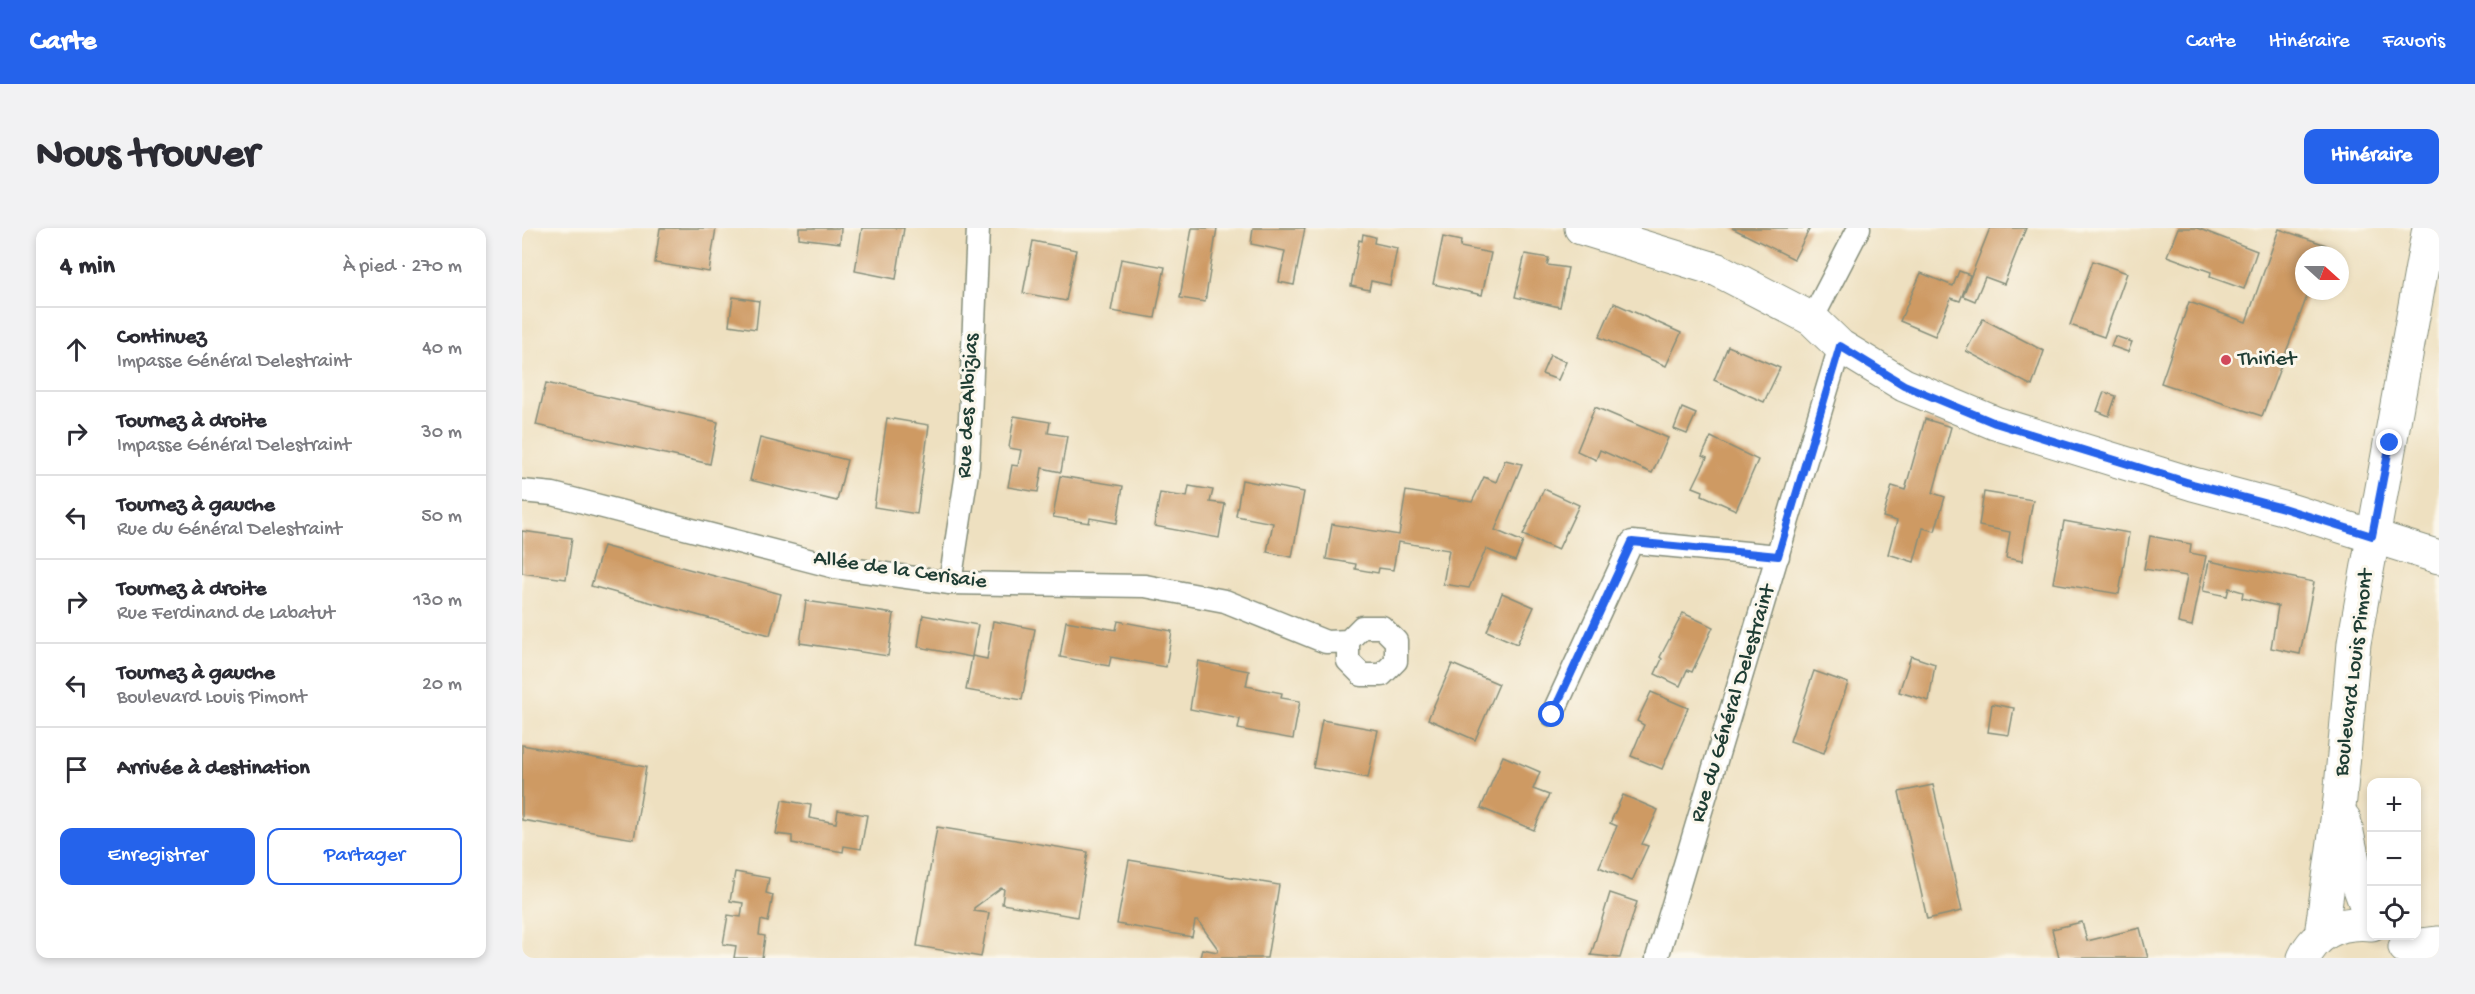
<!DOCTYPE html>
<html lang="fr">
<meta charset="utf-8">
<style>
:root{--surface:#fff;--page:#f2f2f3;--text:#2b2b33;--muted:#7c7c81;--line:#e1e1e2;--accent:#2563eb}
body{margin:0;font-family:"Gochi Hand",sans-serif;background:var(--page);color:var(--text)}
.controls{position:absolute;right:18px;bottom:18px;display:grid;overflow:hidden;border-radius:12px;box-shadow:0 3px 9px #0003}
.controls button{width:54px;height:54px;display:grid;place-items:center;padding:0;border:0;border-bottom:2px solid var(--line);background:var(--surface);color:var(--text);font:30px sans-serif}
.compass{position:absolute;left:1773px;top:18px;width:54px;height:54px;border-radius:50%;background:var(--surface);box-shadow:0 3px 9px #0003;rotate:111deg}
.stop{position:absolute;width:18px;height:18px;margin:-14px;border:4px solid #2563eb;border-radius:50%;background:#fff}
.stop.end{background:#2563eb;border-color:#fff;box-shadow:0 2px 6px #0008}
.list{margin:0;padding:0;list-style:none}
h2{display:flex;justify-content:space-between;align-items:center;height:78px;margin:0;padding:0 24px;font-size:26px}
h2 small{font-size:20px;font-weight:400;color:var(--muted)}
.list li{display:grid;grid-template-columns:39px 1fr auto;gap:18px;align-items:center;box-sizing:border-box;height:84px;padding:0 24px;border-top:2px solid var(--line)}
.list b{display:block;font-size:22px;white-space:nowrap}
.list p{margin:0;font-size:20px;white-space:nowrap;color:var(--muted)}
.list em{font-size:20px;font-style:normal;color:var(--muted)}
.actions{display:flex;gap:12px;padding:18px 24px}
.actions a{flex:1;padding:14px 0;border:2px solid var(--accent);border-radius:12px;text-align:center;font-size:21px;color:var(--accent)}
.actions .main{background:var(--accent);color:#fff}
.icon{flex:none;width:33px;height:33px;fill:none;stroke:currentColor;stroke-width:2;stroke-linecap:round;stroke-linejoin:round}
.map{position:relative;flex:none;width:1917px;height:730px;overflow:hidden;border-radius:12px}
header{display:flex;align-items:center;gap:36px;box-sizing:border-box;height:84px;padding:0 30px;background:var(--accent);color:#fff}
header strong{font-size:28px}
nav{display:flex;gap:33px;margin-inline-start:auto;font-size:21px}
.intro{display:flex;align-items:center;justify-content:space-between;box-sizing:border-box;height:144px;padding:0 36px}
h1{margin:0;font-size:42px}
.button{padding:15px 27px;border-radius:12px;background:var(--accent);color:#fff;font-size:21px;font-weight:700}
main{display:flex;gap:36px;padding:0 36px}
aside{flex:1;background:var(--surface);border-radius:12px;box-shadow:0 3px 9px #0003}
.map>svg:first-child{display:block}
.building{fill:#ce9a64}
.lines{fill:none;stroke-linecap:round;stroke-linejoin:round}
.street-casing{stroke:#868e7a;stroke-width:25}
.secondary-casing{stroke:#868e7a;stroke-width:35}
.street{stroke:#fff;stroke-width:22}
.secondary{stroke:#fff;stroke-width:33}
.route{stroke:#2563eb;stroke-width:8}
.poi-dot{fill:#d1495b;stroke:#fbf7ec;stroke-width:2}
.labels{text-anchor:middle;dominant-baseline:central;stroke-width:6;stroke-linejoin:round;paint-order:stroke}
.poi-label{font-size:22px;fill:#1f3d34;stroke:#fbf7ec;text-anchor:start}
.street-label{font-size:22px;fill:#1f3d34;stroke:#fbf7ec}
</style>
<header>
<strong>Carte</strong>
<nav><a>Carte</a><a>Itinéraire</a><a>Favoris</a></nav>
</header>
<div class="intro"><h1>Nous trouver</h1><a class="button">Itinéraire</a></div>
<main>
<aside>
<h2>4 min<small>À pied · 270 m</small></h2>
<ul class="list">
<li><svg class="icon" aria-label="ahead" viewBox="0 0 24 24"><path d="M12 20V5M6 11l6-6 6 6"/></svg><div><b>Continuez</b><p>Impasse Général Delestraint</p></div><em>40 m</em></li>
<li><svg class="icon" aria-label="right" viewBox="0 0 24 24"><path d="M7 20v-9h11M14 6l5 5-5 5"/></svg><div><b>Tournez à droite</b><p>Impasse Général Delestraint</p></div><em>30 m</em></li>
<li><svg class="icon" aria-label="left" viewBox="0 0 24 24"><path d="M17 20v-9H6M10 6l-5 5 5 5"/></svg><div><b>Tournez à gauche</b><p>Rue du Général Delestraint</p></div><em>50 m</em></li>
<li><svg class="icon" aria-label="right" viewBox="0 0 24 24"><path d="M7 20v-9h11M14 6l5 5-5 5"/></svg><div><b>Tournez à droite</b><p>Rue Ferdinand de Labatut</p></div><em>130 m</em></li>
<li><svg class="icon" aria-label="left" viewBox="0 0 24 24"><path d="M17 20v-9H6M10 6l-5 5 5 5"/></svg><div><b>Tournez à gauche</b><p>Boulevard Louis Pimont</p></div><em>20 m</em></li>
<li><svg class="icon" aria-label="arrive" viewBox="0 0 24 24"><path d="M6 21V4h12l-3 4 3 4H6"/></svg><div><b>Arrivée à destination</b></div></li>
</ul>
<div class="actions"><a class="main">Enregistrer</a><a>Partager</a></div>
</aside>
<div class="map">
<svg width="1917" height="730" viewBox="0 0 1917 730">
<rect width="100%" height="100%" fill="#fbf7ec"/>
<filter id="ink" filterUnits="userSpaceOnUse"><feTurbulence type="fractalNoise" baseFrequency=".0167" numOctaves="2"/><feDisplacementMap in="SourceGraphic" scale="12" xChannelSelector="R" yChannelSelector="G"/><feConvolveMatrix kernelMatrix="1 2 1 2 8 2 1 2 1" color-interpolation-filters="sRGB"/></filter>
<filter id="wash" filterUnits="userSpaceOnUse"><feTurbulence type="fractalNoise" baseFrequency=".008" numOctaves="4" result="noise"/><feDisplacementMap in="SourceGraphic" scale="24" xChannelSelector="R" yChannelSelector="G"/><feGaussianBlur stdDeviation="1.35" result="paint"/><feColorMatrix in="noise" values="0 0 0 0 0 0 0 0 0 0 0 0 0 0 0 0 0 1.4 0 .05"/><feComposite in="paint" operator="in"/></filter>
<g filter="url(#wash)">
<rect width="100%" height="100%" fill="#eee0c0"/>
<g id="blocks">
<g class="building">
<polygon points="138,0 194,0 187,44 133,35"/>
<polygon points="277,0 319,0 318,15 277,10"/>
<polygon points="340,0 382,0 374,51 333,43"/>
<polygon points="670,0 695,0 683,74 658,70"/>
<polygon points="731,0 783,0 772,57 757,54 763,23 729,16"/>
<polygon points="1210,0 1288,0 1272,31"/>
<polygon points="1468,0 1504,0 1482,56 1463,49 1453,73 1441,68"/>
<polygon points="1656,0 1675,0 1735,23 1722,61 1688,49 1689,44 1645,28"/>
<polygon points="1757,1 1804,17 1801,27 1782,27 1782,63 1787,63 1740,188 1639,155 1667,74 1724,94"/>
<polygon points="841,6 853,9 852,15 875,20 868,57 849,53 847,62 829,58 837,12 840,13"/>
<polygon points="921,9 939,13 938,19 969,25 960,67 911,56"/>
<polygon points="511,13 554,22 544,73 501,65"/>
<polygon points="1003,26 1027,30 1025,37 1046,40 1038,79 993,69"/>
<polygon points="599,31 643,39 633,90 589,83"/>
<polygon points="1571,33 1605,45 1582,109 1548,97"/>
<polygon points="1437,43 1448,47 1438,73 1429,70 1413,108 1378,93 1399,45 1431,58"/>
<polygon points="211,69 237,73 234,101 207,97"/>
<polygon points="1092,75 1159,105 1144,138 1077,109"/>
<polygon points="1461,91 1522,123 1510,158 1444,123"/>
<polygon points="1593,108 1610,114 1606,124 1589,118"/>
<polygon points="1206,118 1258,140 1242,174 1192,152"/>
<polygon points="1028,127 1044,134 1036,152 1020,146"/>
<polygon points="24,155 196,194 188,236 14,197"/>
<polygon points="1582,164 1594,168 1587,188 1575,183"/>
<polygon points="1073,179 1146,210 1130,245 1078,222 1074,232 1055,223"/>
<polygon points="1160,180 1174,186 1165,206 1152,201"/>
<polygon points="492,188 528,194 526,205 545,208 539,244 520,240 516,264 486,259 490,237 496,238 499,222 487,220"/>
<polygon points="365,190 407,197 395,286 352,279"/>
<polygon points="1403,191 1429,199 1411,265 1423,269 1413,303 1401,300 1392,334 1366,326 1375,293 1361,289 1370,258 1383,262"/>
<polygon points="1189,209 1236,232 1214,282 1180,267 1181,263 1171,259 1185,230 1180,228"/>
<polygon points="238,210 325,232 315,273 228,252"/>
<polygon points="983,232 1000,236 973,302 1001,314 993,333 964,321 947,360 921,356 927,322 876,314 871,342 857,340 856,345 833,341 834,336 804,331 810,296 877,307 884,263 950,274 962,249 974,254"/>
<polygon points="538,248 601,258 595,295 568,290 567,295 531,289"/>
<polygon points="720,252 782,264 770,329 745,324 751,295 714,288"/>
<polygon points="667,258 691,262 688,274 703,276 697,310 632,298 638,265 665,269"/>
<polygon points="1022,261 1057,277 1036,322 1001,307"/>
<polygon points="1462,264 1511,272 1500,333 1484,330 1488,304 1457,298"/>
<polygon points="1542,293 1607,305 1597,366 1531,355"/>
<polygon points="0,303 50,310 44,351 0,345"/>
<polygon points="1628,308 1669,316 1668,325 1684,328 1670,398 1656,395 1665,348 1622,341"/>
<polygon points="81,318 259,366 248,407 69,358"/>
<polygon points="1687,333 1792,354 1778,426 1749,420 1756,378 1720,370 1721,364 1707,360 1705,368 1681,363"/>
<polygon points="980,365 1012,379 995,416 965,403"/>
<polygon points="284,373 372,386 366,428 278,415"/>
<polygon points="1161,385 1191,399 1170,444 1165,442 1158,458 1133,446 1140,431 1138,429"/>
<polygon points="401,387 456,397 450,428 465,431 471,393 513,401 500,472 444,462 450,429 396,419"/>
<polygon points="544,393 594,402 596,393 650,403 644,439 589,429 587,438 538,429"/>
<polygon points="1389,428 1413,436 1407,473 1377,464"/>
<polygon points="676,433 727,443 724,458 760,465 759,470 778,473 771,511 716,501 718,491 668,481"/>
<polygon points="930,436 977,456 953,512 906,491"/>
<polygon points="1292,443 1326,455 1302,525 1268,513"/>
<polygon points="1129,464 1166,480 1140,541 1109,528 1122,497 1115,493"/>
<polygon points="1470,476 1492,480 1487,507 1466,504"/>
<polygon points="800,492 856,502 846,550 791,540"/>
<polygon points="0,517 124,539 112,611 0,592"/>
<polygon points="981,528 1018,544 1011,561 1027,567 1012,602 959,580"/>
<polygon points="1411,557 1440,683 1405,691 1377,564"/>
<polygon points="1101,567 1136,582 1120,616 1126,618 1110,653 1077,639 1095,598 1088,595"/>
<polygon points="260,572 289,577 287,590 314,595 316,582 345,587 339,621 322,618 321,624 270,615 270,608 254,606"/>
<polygon points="415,599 566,624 555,689 480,676 482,661 479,660 452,680 452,683 467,685 459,729 395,718"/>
<polygon points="607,632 757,657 745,730 678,730 680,721 695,724 696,721 676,693 673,693 670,709 595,696"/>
<polygon points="213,644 247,650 244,665 251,667 246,694 239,692 237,707 243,708 240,730 212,730 214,718 201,716 206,687 219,689 221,675 208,673"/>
<polygon points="1088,665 1115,674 1098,730 1069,727"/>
<polygon points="1560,694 1565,713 1618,700 1626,730 1537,730 1530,701"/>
</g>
</g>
</g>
<g filter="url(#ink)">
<use href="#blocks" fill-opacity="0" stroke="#868e7a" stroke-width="1.5"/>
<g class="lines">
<defs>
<g id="street">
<polyline points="1290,91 1337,0"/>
<polyline points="0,263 31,266 313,339 428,355 623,358 703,373 804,414 826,413 840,399 860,399 874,413 874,433 860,447 840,447 826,433 826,413"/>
<polyline points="428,355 446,238 456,0"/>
<polyline points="1030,487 1110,314 1256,328"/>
<polyline points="1135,730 1318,118"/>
</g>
<g id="secondary">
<polyline points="1059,0 1196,42 1290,91 1318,118 1382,157 1473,195 1671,256 1761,280 1917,329"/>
<polyline points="1822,591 1836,655 1850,694"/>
<polyline points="1799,707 1818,571 1832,415 1907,0"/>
<polyline points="1883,719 1917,715"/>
<path d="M1782,730C1795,702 1821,693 1850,696"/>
</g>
</defs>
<use href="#street" class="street-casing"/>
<use href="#secondary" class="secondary-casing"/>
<use href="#street" class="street"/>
<use href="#secondary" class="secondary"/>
</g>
</g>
<g class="lines" filter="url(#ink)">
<polyline class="route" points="1030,487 1110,314 1256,328 1318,118 1382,157 1473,195 1671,256 1761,280 1850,308 1868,215"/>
</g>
<circle class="poi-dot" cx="1704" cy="132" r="6"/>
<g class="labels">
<g class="poi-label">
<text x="1716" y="132">Thiriet</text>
</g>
<g class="street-label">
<text transform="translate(447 178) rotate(-87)">Rue des Albizias</text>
<text transform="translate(378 343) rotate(8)">Allée de la Cerisaie</text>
<text transform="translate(1833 445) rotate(-83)">Boulevard Louis Pimont</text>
<text transform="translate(1212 476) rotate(-73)">Rue du Général Delestraint</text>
</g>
</g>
</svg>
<div class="controls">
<button>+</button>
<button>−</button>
<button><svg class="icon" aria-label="locate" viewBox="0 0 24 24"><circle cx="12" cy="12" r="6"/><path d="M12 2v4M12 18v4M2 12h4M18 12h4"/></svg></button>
</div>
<svg class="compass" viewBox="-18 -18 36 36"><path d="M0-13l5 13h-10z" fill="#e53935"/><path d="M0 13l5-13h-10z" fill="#7c7c81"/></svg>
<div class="stop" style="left:1030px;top:487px"></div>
<div class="stop end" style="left:1868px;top:215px"></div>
</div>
</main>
